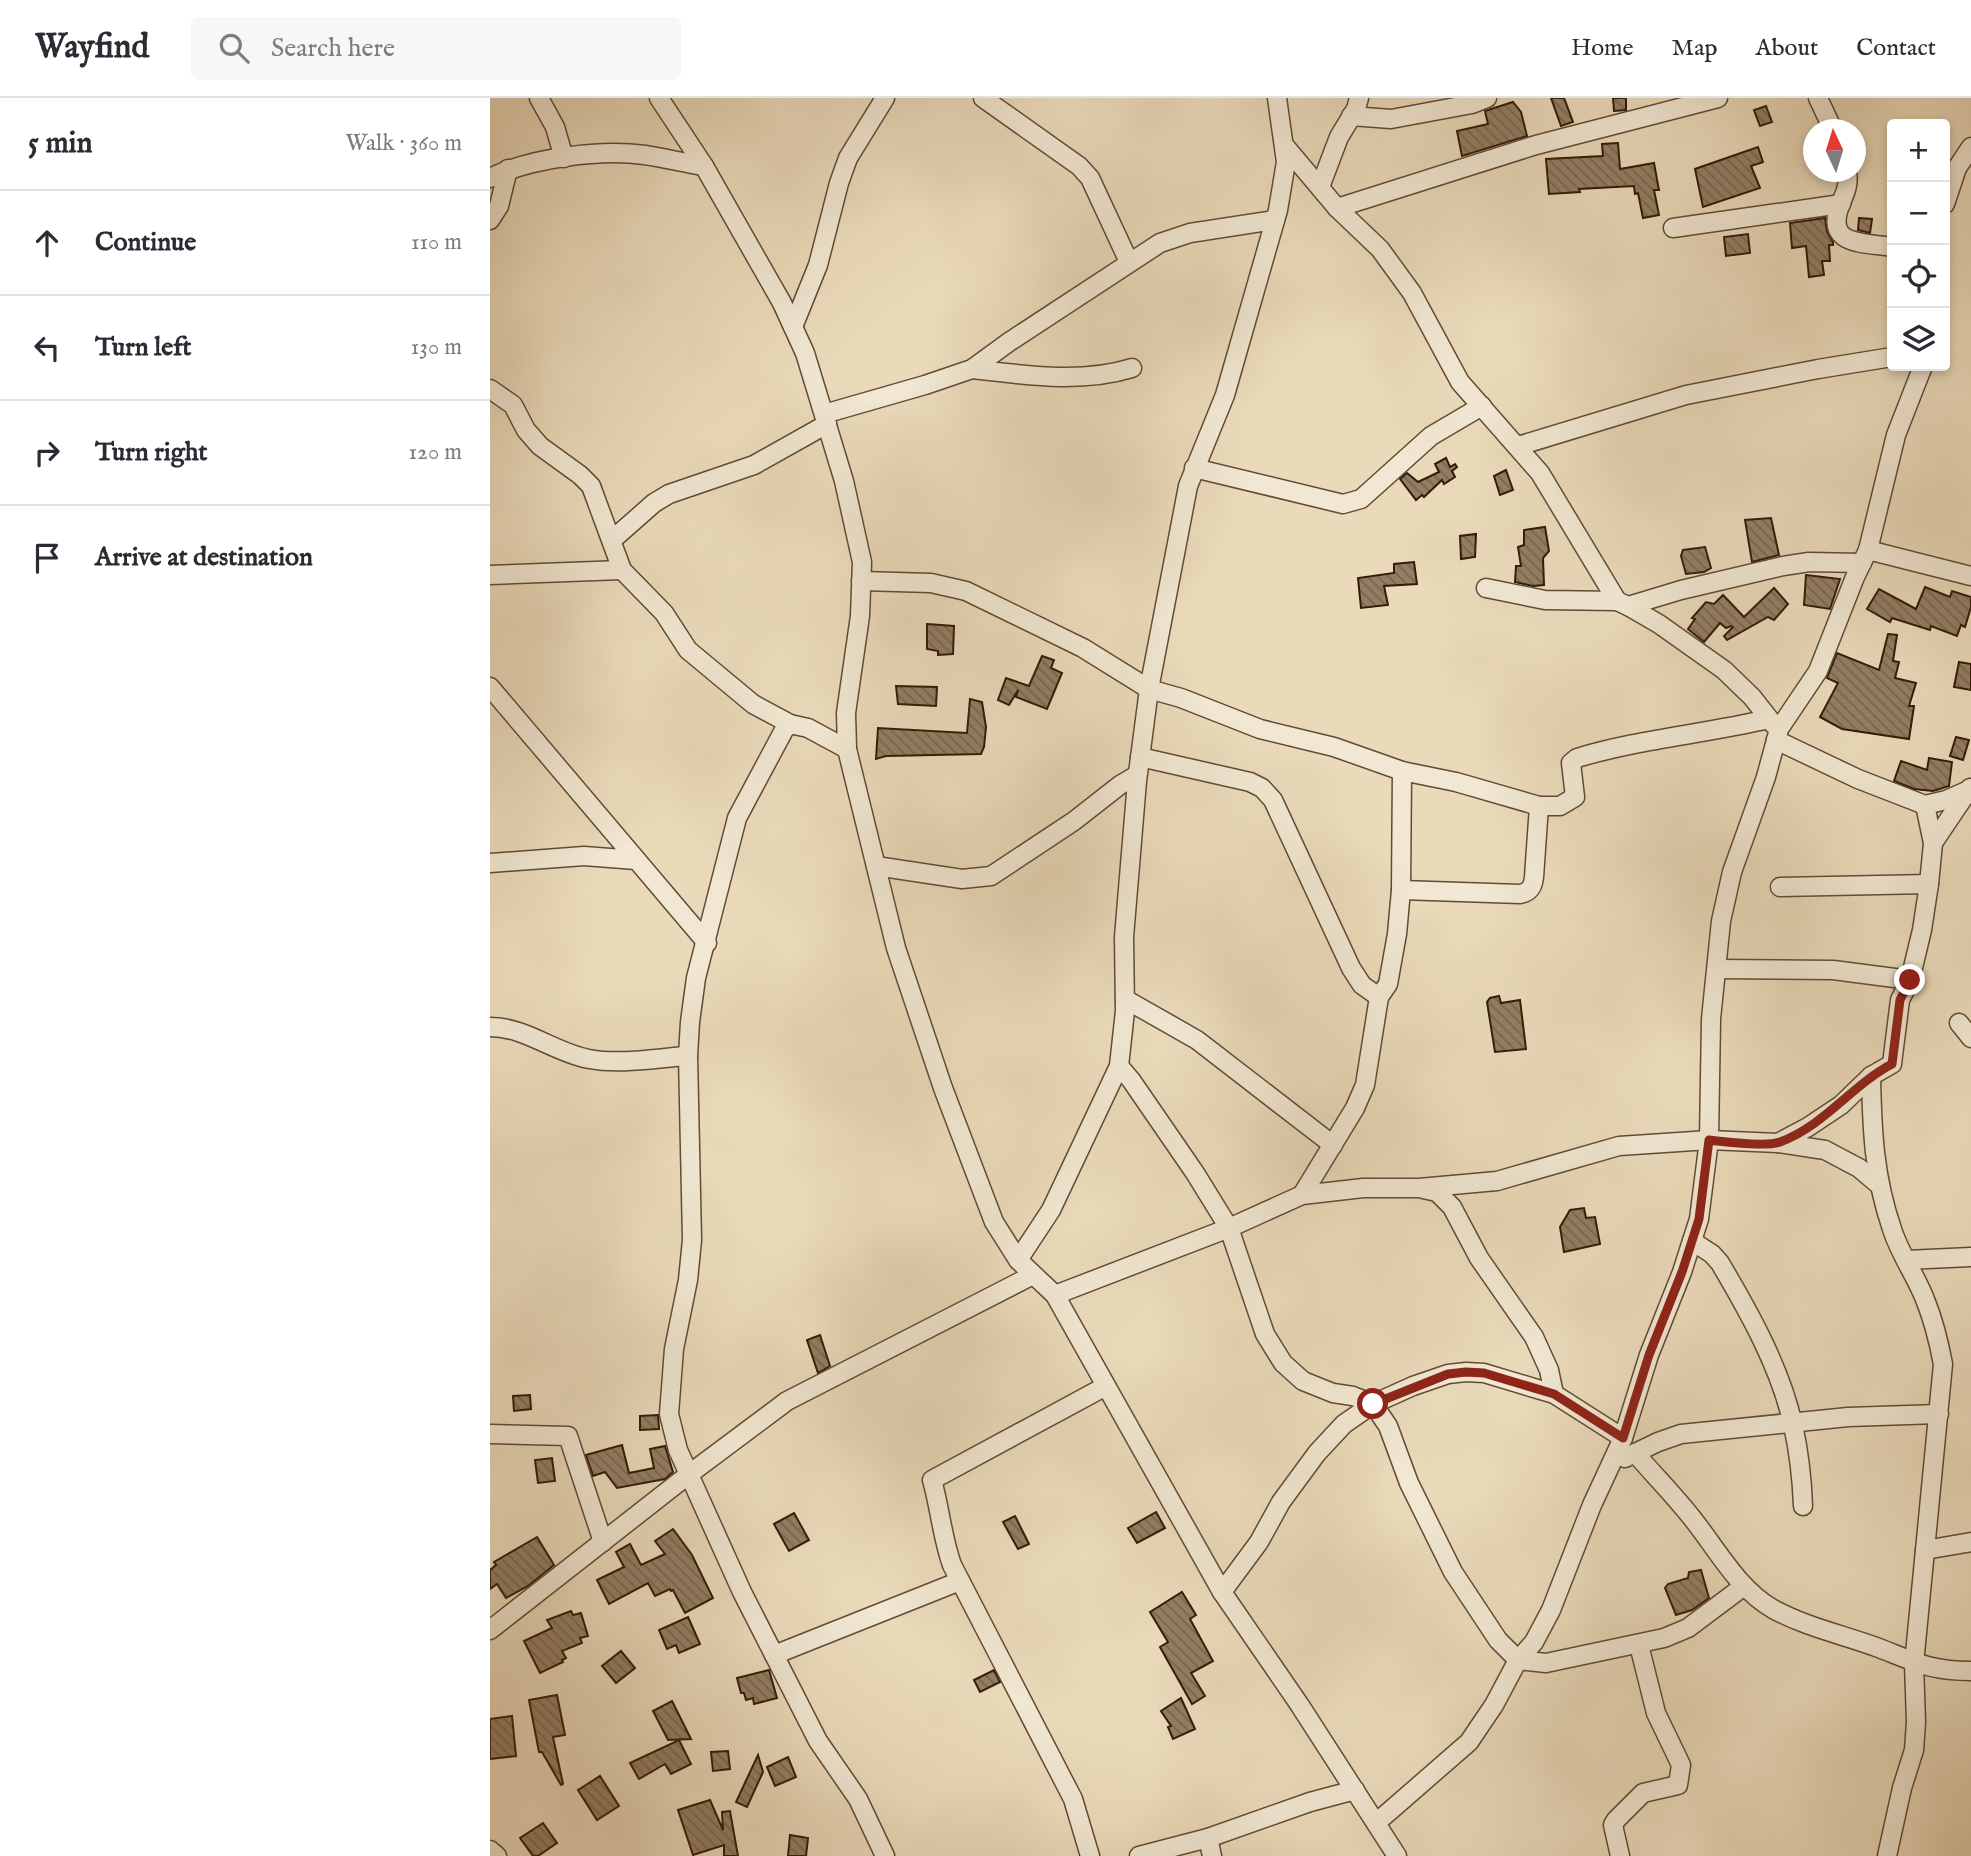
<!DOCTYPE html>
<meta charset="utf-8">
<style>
:root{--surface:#fff;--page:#f7f7f7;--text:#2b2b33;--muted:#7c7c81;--line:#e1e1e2}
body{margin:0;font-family:"IM FELL English",serif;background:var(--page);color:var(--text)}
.controls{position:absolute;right:21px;top:21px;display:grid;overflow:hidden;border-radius:7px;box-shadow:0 4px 10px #0003}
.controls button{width:63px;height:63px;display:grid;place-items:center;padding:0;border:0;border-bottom:2px solid var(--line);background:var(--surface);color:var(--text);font:35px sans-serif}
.compass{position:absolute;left:1313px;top:21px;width:63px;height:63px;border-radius:50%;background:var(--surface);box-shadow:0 4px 10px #0003;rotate:356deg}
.stop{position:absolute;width:21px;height:21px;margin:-16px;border:5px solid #8f2418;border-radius:50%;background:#fff}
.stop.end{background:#8f2418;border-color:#fff;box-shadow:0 2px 7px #0008}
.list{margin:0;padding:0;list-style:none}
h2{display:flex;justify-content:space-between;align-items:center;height:91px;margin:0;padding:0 28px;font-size:30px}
h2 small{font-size:23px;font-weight:400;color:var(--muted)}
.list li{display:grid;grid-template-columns:46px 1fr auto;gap:21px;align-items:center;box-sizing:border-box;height:105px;padding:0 28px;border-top:2px solid var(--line)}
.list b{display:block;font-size:26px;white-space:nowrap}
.list em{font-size:23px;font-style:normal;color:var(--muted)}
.icon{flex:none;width:38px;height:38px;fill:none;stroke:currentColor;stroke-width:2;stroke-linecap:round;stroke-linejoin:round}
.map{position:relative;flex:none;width:1481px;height:1758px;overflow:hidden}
header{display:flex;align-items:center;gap:42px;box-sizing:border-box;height:98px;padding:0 35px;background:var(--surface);border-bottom:2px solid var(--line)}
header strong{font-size:33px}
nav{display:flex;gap:38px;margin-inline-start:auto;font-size:24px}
.search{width:490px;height:63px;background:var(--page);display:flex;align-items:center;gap:18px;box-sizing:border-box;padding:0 24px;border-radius:7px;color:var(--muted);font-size:26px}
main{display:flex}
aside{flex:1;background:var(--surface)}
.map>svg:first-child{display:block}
.building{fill:url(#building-back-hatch);stroke:#331b07;stroke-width:2}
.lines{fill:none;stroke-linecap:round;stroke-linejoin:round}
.minor-casing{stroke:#614b34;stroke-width:21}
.minor{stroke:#f1e7d2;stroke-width:18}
.route{stroke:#8f2418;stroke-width:9}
</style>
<header>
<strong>Wayfind</strong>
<div class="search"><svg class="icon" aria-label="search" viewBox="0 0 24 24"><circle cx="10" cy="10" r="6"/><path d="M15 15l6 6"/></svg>Search here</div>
<nav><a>Home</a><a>Map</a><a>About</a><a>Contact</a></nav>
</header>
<main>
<aside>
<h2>5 min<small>Walk · 360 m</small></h2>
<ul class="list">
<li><svg class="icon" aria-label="ahead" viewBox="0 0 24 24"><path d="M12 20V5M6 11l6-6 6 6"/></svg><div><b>Continue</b></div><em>110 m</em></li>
<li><svg class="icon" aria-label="left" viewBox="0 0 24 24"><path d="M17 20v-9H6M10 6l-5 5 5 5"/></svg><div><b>Turn left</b></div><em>130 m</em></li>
<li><svg class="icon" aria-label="right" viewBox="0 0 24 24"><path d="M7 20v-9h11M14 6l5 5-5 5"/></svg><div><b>Turn right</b></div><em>120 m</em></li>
<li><svg class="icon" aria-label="arrive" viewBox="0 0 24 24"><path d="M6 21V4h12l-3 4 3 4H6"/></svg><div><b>Arrive at destination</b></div></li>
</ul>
</aside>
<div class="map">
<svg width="1481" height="1758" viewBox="0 0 1481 1758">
<defs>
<pattern id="building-back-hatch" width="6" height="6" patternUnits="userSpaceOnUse" patternTransform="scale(1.75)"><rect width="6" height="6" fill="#927e64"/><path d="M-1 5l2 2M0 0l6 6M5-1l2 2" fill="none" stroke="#786650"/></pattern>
</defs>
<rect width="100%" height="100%" fill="#eadaba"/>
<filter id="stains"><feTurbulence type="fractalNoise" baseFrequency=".00286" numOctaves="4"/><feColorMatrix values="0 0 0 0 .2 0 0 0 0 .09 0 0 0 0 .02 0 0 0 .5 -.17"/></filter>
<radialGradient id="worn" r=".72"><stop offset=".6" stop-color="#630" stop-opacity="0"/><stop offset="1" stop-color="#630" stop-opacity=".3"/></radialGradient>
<g class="building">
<polygon points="1061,0 1074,0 1083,24 1071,28"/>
<polygon points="1123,0 1136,0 1136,12 1124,13"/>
<polygon points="1023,4 1031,14 1037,38 972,58 967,33 998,26 995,13"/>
<polygon points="1276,8 1282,24 1270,28 1264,12"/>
<polygon points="1128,45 1130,71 1164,65 1169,92 1164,92 1169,117 1153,120 1148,95 1145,96 1144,88 1089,91 1090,94 1059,96 1056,61 1113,58 1112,46"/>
<polygon points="1268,49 1273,64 1261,68 1270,90 1213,109 1205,71"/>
<polygon points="1335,120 1337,134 1343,144 1343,147 1339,147 1340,163 1332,163 1334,177 1319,179 1316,148 1302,150 1300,125"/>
<polygon points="1369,120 1382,121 1380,135 1368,132"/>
<polygon points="1258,136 1260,155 1236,158 1234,139"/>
<polygon points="956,360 960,369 965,366 967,369 962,373 965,379 954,386 952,382 934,399 932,397 926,402 910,381 917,375 928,384 949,374 945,366"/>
<polygon points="1016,372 1023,392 1010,397 1004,378"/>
<polygon points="1281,420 1289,457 1262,464 1255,422"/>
<polygon points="1055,429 1059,453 1053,460 1054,487 1043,488 1025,484 1026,468 1031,468 1028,449 1034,447 1034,432"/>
<polygon points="986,436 985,459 971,461 970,438"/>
<polygon points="1215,449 1221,470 1214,474 1196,476 1191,458 1193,452"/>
<polygon points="924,464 927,486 894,488 898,507 871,510 868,480 904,475 904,466"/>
<polygon points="1316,477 1350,481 1340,511 1314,507"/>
<polygon points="1435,489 1460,499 1462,493 1481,499 1481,509 1475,529 1471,527 1467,538 1441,528 1440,532 1402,520 1400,524 1377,511 1389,491 1426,511"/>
<polygon points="1284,490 1298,506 1284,522 1278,519 1237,542 1234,538 1243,529 1241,528 1236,530 1230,525 1214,544 1198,531 1205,521 1202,520 1216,504 1224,506 1233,497 1254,519"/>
<polygon points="437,526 464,528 463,556 448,557 448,553 437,551"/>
<polygon points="1398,536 1407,537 1403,563 1409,564 1405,580 1426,585 1419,608 1424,608 1419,641 1352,631 1330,619 1348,585 1337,580 1347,555 1389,572"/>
<polygon points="552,558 564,562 561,570 572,575 557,611 526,599 528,592 519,607 508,602 516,580 539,588"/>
<polygon points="1469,564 1481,566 1481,592 1464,589"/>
<polygon points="406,588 447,589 446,608 408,606"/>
<polygon points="480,601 492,604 496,629 494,649 491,656 396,658 386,661 388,630 477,635"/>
<polygon points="1466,639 1479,642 1473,662 1460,658"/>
<polygon points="1439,660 1462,664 1459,688 1443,693 1424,691 1404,683 1411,663 1437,672"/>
<polygon points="1009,898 1011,905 1030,902 1036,951 1005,954 997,904 1000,900"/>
<polygon points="1094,1110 1096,1120 1105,1119 1110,1146 1074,1154 1070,1129 1080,1112"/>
<polygon points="330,1237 340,1268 328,1275 317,1242"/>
<polygon points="40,1297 41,1311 24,1313 23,1298"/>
<polygon points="168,1317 169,1331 150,1332 150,1318"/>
<polygon points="132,1347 139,1375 164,1370 160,1351 175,1348 183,1374 175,1381 127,1390 115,1374 103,1378 96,1357"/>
<polygon points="62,1360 65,1383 48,1385 45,1362"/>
<polygon points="666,1414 675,1430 647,1445 638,1430"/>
<polygon points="304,1415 319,1442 299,1453 284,1426"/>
<polygon points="525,1418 539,1446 528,1451 513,1424"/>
<polygon points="183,1431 202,1457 223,1500 195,1515 183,1492 181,1493 180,1491 165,1498 158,1485 119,1506 107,1482 134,1469 126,1454 140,1446 151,1467 175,1456 165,1443"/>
<polygon points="47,1439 64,1467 38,1488 16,1500 7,1486 0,1491 0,1472 6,1467 4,1464"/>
<polygon points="1211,1472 1219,1500 1202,1512 1186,1517 1175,1490 1178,1486 1198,1480 1199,1474"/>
<polygon points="692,1494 706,1517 700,1521 723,1563 701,1575 715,1598 702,1606 670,1549 678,1544 660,1514"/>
<polygon points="81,1513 83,1517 91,1515 98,1538 90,1540 92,1545 72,1553 76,1560 72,1562 73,1564 50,1575 34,1543 62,1530 57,1522"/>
<polygon points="198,1519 210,1546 189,1555 186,1547 177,1551 169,1532"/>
<polygon points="131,1553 145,1570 126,1585 112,1568"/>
<polygon points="279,1572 287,1600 264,1606 263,1600 256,1602 254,1595 251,1595 247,1580"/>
<polygon points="504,1572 510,1584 490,1594 484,1582"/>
<polygon points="67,1597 75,1637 63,1639 73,1686 71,1687 52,1654 49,1654 39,1602"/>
<polygon points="691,1600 705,1631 683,1641 678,1629 681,1628 671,1613"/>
<polygon points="182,1603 201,1641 178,1642 163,1613"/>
<polygon points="22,1618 26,1658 0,1661 0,1621"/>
<polygon points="189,1642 201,1666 181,1676 175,1666 149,1681 140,1665"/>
<polygon points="238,1653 240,1671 223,1673 221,1654"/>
<polygon points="268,1657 273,1674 257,1709 246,1704"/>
<polygon points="298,1659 306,1679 285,1688 277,1669"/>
<polygon points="110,1678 129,1708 107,1722 88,1692"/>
<polygon points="220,1702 233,1732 232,1714 240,1713 248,1758 234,1758 234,1747 203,1757 188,1712"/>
<polygon points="53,1725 67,1745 48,1758 43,1758 30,1740"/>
<polygon points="300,1737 318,1740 316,1758 298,1758"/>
</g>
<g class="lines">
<defs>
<g id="minor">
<polyline points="49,0 65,29 74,60"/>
<polyline points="169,0 214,68 292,205 315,255 354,383 372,464 370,518 356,615 357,651 406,850 453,990 504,1124 528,1162 565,1197 732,1494 809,1606 907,1758"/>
<polyline points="493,0 589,68 600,80 639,164"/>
<polyline points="1328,0 1343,32"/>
<polyline points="861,18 901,21 982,6 997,0"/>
<polyline points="794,47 847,110 890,151 922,195 970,284 1050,375 1127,503"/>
<path d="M1357,74C1359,86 1356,93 1351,105C1333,148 1372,144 1402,149"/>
<path d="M0,80C40,60 110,51 155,57C175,60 194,65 214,68"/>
<polyline points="830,89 849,39 866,11 869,0"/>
<polyline points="1455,106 1467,70 1481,49"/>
<polyline points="847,110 1046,47 1228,0"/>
<polyline points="0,122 9,108 18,71"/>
<polyline points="1183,130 1351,106"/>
<polyline points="303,229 328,167 349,85 358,60 395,0"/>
<path d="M482,271C535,277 590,286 642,270"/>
<polyline points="0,291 23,307 36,332 50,348 90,377 101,388 132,472"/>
<polyline points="334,316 435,287 482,271 519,244 670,145 700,135 785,122"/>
<polyline points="1028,348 1196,297 1328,271 1402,259"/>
<polyline points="704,370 853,406 871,401 941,338 992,308"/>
<polyline points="122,442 164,405 179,396 264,367 337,326"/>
<polyline points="1378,452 1481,478"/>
<polyline points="0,477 132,472 174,515 198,552 263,606 300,626 318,630 357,651"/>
<path d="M371,483L441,485L476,493L593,550L659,591L691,600L770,631L844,649L912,673L966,684L1049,708H1070L1085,699L1081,665L1087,660C1149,641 1215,636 1278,621"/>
<polyline points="996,490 1055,502 1127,503 1138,508 1169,526 1234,572 1262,599 1284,627"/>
<polyline points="1138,508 1191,492 1293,468 1319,464 1372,465"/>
<polyline points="0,589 217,845"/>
<polyline points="300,626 294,632 247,720 206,880 200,924 198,958 202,1142 198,1182 184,1251 179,1316 188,1352 252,1494 328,1643 368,1701 395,1758"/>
<polyline points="1286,642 1368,681 1435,707 1456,702 1481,691"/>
<polyline points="650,659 760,684 772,690 783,702 861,870 872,887 889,899"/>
<polyline points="1443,745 1480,690"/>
<polyline points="0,765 94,758 146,762"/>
<polyline points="386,768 472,781 501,778 584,723 630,687 647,677"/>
<polyline points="1290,789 1439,786"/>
<path d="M911,792L1030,796C1040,794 1043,789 1044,779L1049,708"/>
<polyline points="1227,871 1343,872 1420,882"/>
<polyline points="635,901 707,942 843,1047"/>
<polyline points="1469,925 1481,940"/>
<path d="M0,929C36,929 65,955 99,961C131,967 166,960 198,958"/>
<polyline points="629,968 641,982 705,1075 739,1130 775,1236 793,1265 813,1283 843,1295 863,1298 883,1306 898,1328 919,1385 963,1474 1008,1542 1028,1562 1056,1565 1174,1540 1198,1530 1254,1488"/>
<path d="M1381,978C1382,1032 1384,1079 1402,1131C1410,1157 1427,1179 1436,1204C1444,1224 1449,1245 1453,1266L1424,1566L1426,1624L1424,1652L1412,1690L1397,1758"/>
<polyline points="1288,1045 1318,1029 1351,1007 1381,978 1402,966 1410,902 1420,882 1432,832 1439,786 1443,745 1435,707"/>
<polyline points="933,1091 947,1094 962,1109 989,1160 1044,1239 1059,1272 1064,1296"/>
<polyline points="812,1097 865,1010 875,987 889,899 898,886 907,836 911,792 912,673"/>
<path d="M1202,1143L1222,1156L1230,1165C1259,1214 1291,1271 1303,1327C1309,1354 1312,1381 1313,1408"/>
<polyline points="528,1162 561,1112 629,968 635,913 634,839 647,683 659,591 698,388 735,297 788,112 796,64 787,0"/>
<polyline points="1416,1162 1481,1159"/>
<polyline points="565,1197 739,1130 812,1097 873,1090 929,1090 1007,1083 1129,1048 1219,1042 1288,1045 1335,1052 1369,1070 1388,1086"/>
<polyline points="0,1336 78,1338 113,1444"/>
<path d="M1145,1355C1164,1377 1184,1397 1202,1420C1227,1451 1247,1490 1283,1511C1316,1529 1354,1537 1389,1550C1425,1564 1440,1573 1481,1573"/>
<polyline points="1135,1360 1168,1344 1191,1336 1358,1319 1449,1316"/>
<polyline points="1435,1452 1481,1444"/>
<polyline points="732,1494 769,1444 791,1404 827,1355 854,1326 883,1306 923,1288 958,1276 976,1274 994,1275 1064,1296 1133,1340"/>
<polyline points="0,1532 198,1377 297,1303 543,1177"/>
<polyline points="284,1557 470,1483"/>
<polyline points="886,1725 979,1644 1004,1607 1028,1562 1044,1544 1061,1512 1102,1407 1133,1340 1159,1257 1192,1174 1209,1121 1219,1042 1221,921 1231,823 1242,774 1276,679 1289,631 1328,573 1365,479 1378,452 1406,337 1433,268"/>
<polyline points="718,1740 722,1758"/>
<polyline points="0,1752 7,1758"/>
<path d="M600,1758L583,1701L462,1467C452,1439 450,1410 442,1382L616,1288"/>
<polyline points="649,1758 718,1740 820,1704 865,1692"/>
<polyline points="1130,1758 1123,1727 1126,1722 1153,1695 1188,1687 1191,1667 1166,1615 1149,1547"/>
</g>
</defs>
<use href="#minor" class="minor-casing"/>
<use href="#minor" class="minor"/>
</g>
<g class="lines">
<path class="route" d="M883,1306L958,1276L976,1274L994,1275L1064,1296L1133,1340L1159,1257L1192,1174L1209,1121L1219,1042C1235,1044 1276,1049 1290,1044C1334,1028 1362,987 1402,966L1410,902L1420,882"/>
</g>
<rect width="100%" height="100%" filter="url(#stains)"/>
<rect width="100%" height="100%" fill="url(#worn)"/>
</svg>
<div class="controls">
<button>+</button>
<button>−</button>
<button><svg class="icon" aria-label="locate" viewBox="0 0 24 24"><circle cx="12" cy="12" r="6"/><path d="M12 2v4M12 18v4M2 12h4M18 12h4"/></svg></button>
<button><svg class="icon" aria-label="layers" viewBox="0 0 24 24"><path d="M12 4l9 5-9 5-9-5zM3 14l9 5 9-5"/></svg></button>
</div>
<svg class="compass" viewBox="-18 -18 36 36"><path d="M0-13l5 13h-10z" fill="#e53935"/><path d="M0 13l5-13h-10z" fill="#7c7c81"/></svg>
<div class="stop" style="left:883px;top:1306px"></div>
<div class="stop end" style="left:1420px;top:882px"></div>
</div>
</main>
